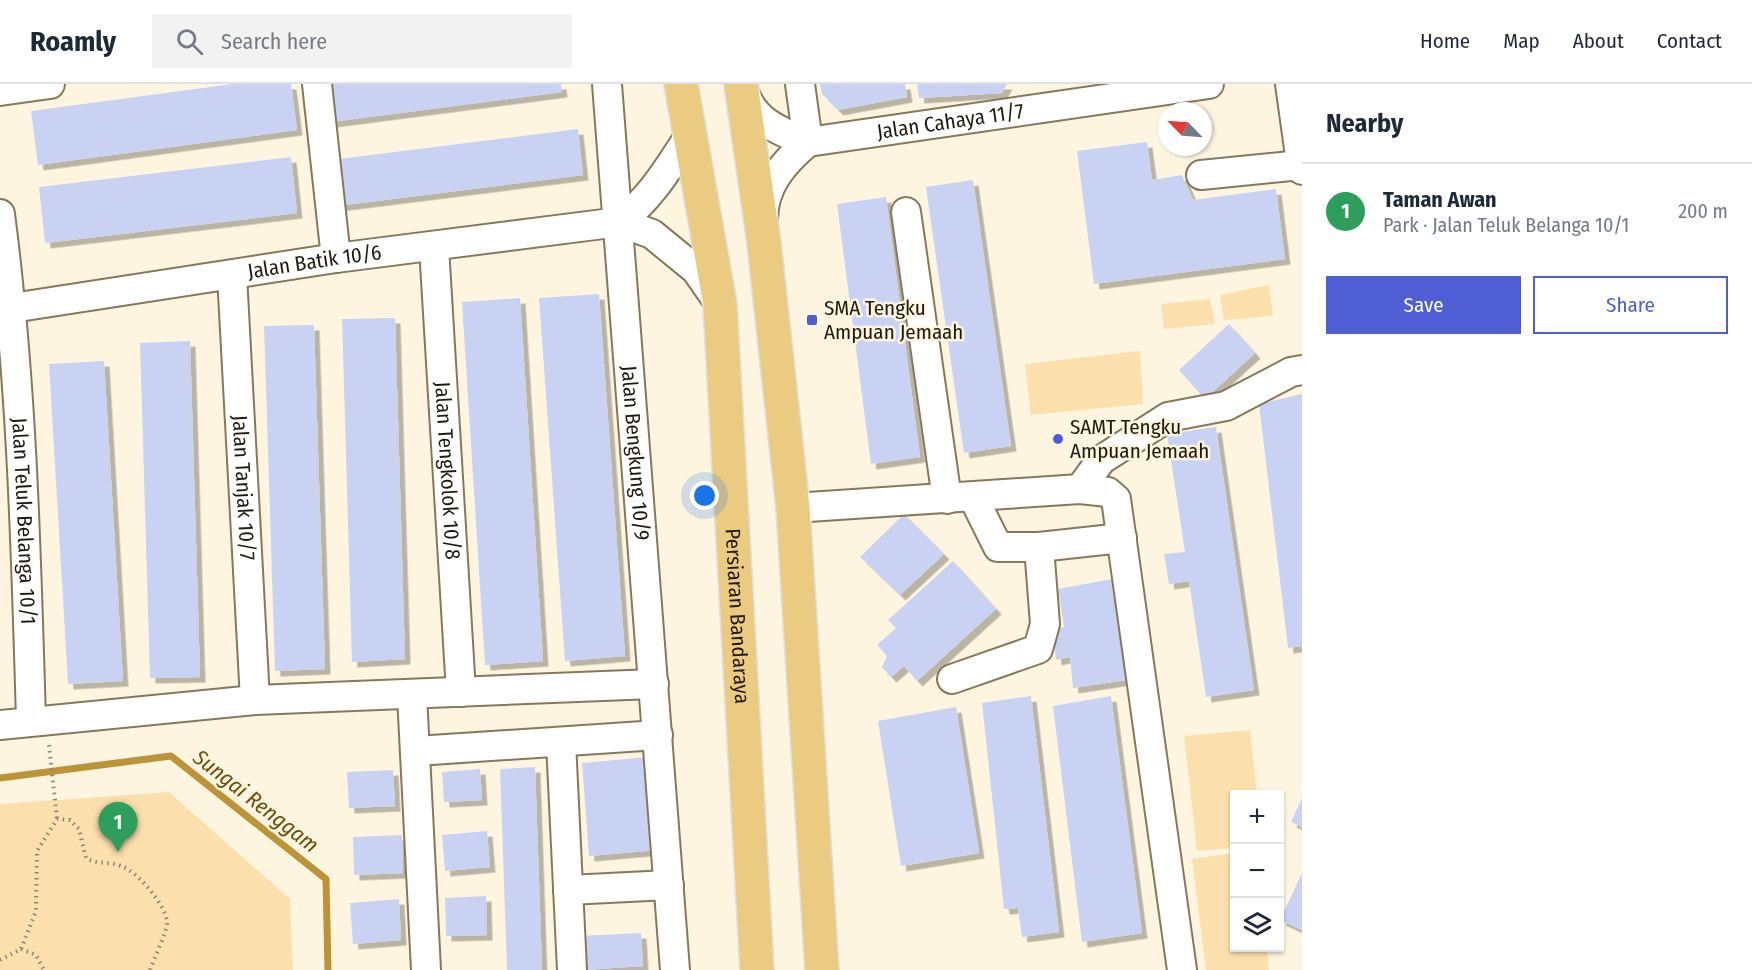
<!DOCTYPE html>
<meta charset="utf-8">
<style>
:root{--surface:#fff;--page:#f2f2f3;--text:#1f2937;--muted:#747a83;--line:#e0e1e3;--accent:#4f5ed4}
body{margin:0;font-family:"Fira Sans Condensed",sans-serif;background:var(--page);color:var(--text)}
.controls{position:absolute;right:18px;bottom:18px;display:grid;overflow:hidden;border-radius:0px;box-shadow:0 2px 4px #0004}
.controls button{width:54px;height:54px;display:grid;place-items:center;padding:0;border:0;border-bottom:2px solid var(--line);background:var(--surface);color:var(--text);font:30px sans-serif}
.compass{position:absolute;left:1158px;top:18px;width:54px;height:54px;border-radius:50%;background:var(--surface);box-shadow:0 2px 4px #0004;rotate:295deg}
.you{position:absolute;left:705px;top:412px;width:21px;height:21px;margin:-15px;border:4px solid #fff;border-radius:50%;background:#1a73e8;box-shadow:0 0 0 9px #1a73e833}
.badge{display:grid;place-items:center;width:39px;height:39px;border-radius:50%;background:var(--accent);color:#fff;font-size:20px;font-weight:700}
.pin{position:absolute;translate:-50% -50px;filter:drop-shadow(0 2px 3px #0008)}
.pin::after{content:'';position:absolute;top:32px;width:21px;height:18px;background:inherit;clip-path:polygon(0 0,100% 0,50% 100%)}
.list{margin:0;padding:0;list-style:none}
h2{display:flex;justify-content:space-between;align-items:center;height:78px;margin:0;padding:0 24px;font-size:26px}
h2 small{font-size:20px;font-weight:400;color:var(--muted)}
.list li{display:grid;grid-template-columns:39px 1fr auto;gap:18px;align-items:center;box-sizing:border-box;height:96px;padding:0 24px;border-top:2px solid var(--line)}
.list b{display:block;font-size:22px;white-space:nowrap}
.list p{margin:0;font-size:20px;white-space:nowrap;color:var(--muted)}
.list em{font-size:20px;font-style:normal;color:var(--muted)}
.actions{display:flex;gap:12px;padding:18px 24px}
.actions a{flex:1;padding:14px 0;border:2px solid var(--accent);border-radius:0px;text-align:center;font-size:21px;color:var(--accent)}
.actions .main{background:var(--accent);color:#fff}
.icon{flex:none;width:33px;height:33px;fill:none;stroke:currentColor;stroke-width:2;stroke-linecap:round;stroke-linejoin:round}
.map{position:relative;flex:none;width:1302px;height:886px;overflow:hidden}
header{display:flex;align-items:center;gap:36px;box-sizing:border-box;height:84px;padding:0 30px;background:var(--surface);border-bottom:2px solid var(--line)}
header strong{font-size:28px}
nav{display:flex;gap:33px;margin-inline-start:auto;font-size:21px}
.search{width:420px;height:54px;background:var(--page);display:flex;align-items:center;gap:15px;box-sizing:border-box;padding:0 21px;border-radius:0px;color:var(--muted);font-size:22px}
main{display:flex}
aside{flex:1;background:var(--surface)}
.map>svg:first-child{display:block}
.green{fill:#fbe0ad}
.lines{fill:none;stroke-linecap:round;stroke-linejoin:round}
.stream{stroke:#bc9336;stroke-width:7}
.building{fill:#cad2f3;filter:url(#shadow)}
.minor-casing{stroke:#87785c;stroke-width:32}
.major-casing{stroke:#e0dfdd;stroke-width:36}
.path{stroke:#8c8475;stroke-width:4;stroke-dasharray:1.5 4.5;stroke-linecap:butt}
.minor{stroke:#fff;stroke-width:28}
.major{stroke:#eacb81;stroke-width:33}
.poi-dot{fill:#4f5ed4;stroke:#fef5e1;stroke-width:2}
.labels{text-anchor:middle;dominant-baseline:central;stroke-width:5;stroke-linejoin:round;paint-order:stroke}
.street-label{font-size:21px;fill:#201a0e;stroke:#fef5e1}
.poi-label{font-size:21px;fill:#201a0e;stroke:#fef5e1;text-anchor:start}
.water-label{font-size:22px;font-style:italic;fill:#6d5007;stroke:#fef5e1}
</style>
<header>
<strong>Roamly</strong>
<div class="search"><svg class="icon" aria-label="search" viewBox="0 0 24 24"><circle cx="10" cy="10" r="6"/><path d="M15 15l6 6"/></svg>Search here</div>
<nav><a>Home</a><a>Map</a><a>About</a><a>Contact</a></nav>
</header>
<main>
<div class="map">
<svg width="1302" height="886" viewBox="0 0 1302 886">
<defs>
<filter id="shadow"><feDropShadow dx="5.5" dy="5.5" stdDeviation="0" flood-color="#0004"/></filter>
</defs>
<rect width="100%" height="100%" fill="#fef5e1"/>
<g class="green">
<polygon points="1269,201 1273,232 1224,236 1220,211"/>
<polygon points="1210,215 1215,240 1164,245 1161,220"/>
<polygon points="1140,267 1143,320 1031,331 1025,280"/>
<polygon points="1250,646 1257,710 1234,710 1234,764 1197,767 1184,652"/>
<polygon points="169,708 290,815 293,886 0,886 0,720"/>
<polygon points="1234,769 1234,864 1267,864 1269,886 1206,886 1192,775"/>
</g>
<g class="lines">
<polyline class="stream" points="0,694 171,672 326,795 328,886"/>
</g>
<g class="building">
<polygon points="233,0 291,0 297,46 38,81 31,27"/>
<polygon points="327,0 561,0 562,8 331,38"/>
<polygon points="820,0 905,0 907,13 838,26 822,10"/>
<polygon points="917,0 1007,0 1002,9 919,14"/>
<polygon points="578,45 583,91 336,122 331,76"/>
<polygon points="1147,58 1152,96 1182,91 1193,116 1276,105 1285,175 1094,200 1077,67"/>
<polygon points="291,73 297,129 45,159 39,103"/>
<polygon points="973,96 1011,362 964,369 926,103"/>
<polygon points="886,113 920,373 871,380 837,120"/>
<polygon points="599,210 625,572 565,577 539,214"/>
<polygon points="520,214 543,577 485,581 462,218"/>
<polygon points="395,234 405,575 352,578 342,235"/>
<polygon points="1229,240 1255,269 1205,315 1179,286"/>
<polygon points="314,241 325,585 275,587 264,242"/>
<polygon points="190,257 200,593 150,594 140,259"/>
<polygon points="104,277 123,597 68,600 49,280"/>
<polygon points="1302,310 1302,562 1288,564 1259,320"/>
<polygon points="1216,343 1254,606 1206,613 1189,497 1169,500 1164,470 1185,468 1167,350"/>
<polygon points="904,430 944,470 900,511 860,473"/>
<polygon points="953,477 996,525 917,597 904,582 891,593 882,583 887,572 877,561 896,544 888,536"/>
<polygon points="1112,495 1126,596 1073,604 1070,573 1056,576 1053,546 1064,543 1058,505"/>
<polygon points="1031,612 1059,848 1022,853 1018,824 1004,825 982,619"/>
<polygon points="1111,612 1142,849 1082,858 1053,622"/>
<polygon points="956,623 979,769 901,782 878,637"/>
<polygon points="649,673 657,766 589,772 582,679"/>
<polygon points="535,683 542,886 507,886 500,685"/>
<polygon points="480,685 482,716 444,718 442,688"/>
<polygon points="393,686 395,722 349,724 347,688"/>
<polygon points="1302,714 1302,743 1291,738"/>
<polygon points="487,747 490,783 445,787 442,751"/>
<polygon points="402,751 403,789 354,791 353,753"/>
<polygon points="1302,789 1302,846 1280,836"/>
<polygon points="486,812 487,851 446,852 445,814"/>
<polygon points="399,815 401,856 353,860 350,819"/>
<polygon points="641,849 643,882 581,886 579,852"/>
</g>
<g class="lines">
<defs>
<g id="minor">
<polyline points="317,0 336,174"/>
<path id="s1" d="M607,0L675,886"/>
<polyline points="800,0 808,58"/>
<polyline points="1290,0 1302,86"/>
<path d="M743,5C752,36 779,48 808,58"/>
<polyline points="0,7 50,0"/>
<polyline points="1201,91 1301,81"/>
<polyline points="906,128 947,415"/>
<path id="s2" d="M0,130C22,298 26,467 31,636"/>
<path id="s3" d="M763,136C763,102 783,79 808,58L1209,0"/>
<polyline points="619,138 652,150 696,186 719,219"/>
<path id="s4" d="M434,163L461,608"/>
<path id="s5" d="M232,191L255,616"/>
<path id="s6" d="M12,224L336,174L619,138C650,116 669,83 690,51"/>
<polyline points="1080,405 1101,376 1168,333 1226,322 1291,288 1302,286"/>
<polyline points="973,413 998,463 1039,463 1122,454"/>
<polyline points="793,424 1080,405 1108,408 1116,415 1182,886"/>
<polyline points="952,595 1038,565 1045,540 1039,463"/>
<polyline points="412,611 426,886"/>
<polyline points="0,641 255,616 654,600"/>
<polyline points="561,658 572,886"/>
<polyline points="416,667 658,651"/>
<polyline points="568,806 669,801"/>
</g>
<g id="major">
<path id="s7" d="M681,0L720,220L757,886"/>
<polyline points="741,0 764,159 793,424 822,886"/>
</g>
</defs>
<use href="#minor" class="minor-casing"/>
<use href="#major" class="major-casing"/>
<g class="path">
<polyline points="49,661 57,735"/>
<polyline points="21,865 36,871 44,886"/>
<path d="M0,876L21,865L36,827L37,767L57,735L70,736L79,745L86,774C98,781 109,777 121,782C137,787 166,821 167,838C167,849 154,874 150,886"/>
</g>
<use href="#minor" class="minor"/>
<use href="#major" class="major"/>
</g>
<g class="poi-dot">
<rect x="806" y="230" width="12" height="12" rx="3"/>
<circle cx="1058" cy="355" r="6"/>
</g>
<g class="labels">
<g class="street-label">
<text stroke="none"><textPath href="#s3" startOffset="237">Jalan Cahaya 11/7</textPath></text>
<text stroke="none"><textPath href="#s6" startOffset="306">Jalan Batik 10/6</textPath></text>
<text stroke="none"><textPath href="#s1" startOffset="370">Jalan Bengkung 10/9</textPath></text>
<text stroke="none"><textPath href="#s4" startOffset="224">Jalan Tengkolok 10/8</textPath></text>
<text stroke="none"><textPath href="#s5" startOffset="213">Jalan Tanjak 10/7</textPath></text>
<text stroke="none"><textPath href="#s2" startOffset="308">Jalan Teluk Belanga 10/1</textPath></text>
<text stroke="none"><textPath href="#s7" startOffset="536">Persiaran Bandaraya</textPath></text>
</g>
<g class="poi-label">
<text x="824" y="224">SMA Tengku<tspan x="824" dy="24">Ampuan Jemaah</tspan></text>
<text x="1070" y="343">SAMT Tengku<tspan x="1070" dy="24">Ampuan Jemaah</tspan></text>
</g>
<g class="water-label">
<text transform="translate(256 717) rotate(38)">Sungai Renggam</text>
</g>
</g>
</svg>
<div class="controls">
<button>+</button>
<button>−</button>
<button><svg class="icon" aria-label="layers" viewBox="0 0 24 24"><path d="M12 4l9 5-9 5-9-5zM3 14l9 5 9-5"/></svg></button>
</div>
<svg class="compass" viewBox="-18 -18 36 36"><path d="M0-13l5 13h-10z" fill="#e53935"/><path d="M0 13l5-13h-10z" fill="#747a83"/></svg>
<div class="you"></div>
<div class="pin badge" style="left:118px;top:768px;background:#2e9e5b">1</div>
</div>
<aside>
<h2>Nearby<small></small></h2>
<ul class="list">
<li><span class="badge" style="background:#2e9e5b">1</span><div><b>Taman Awan</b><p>Park · Jalan Teluk Belanga 10/1</p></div><em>200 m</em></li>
</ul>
<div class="actions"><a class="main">Save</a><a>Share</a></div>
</aside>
</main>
